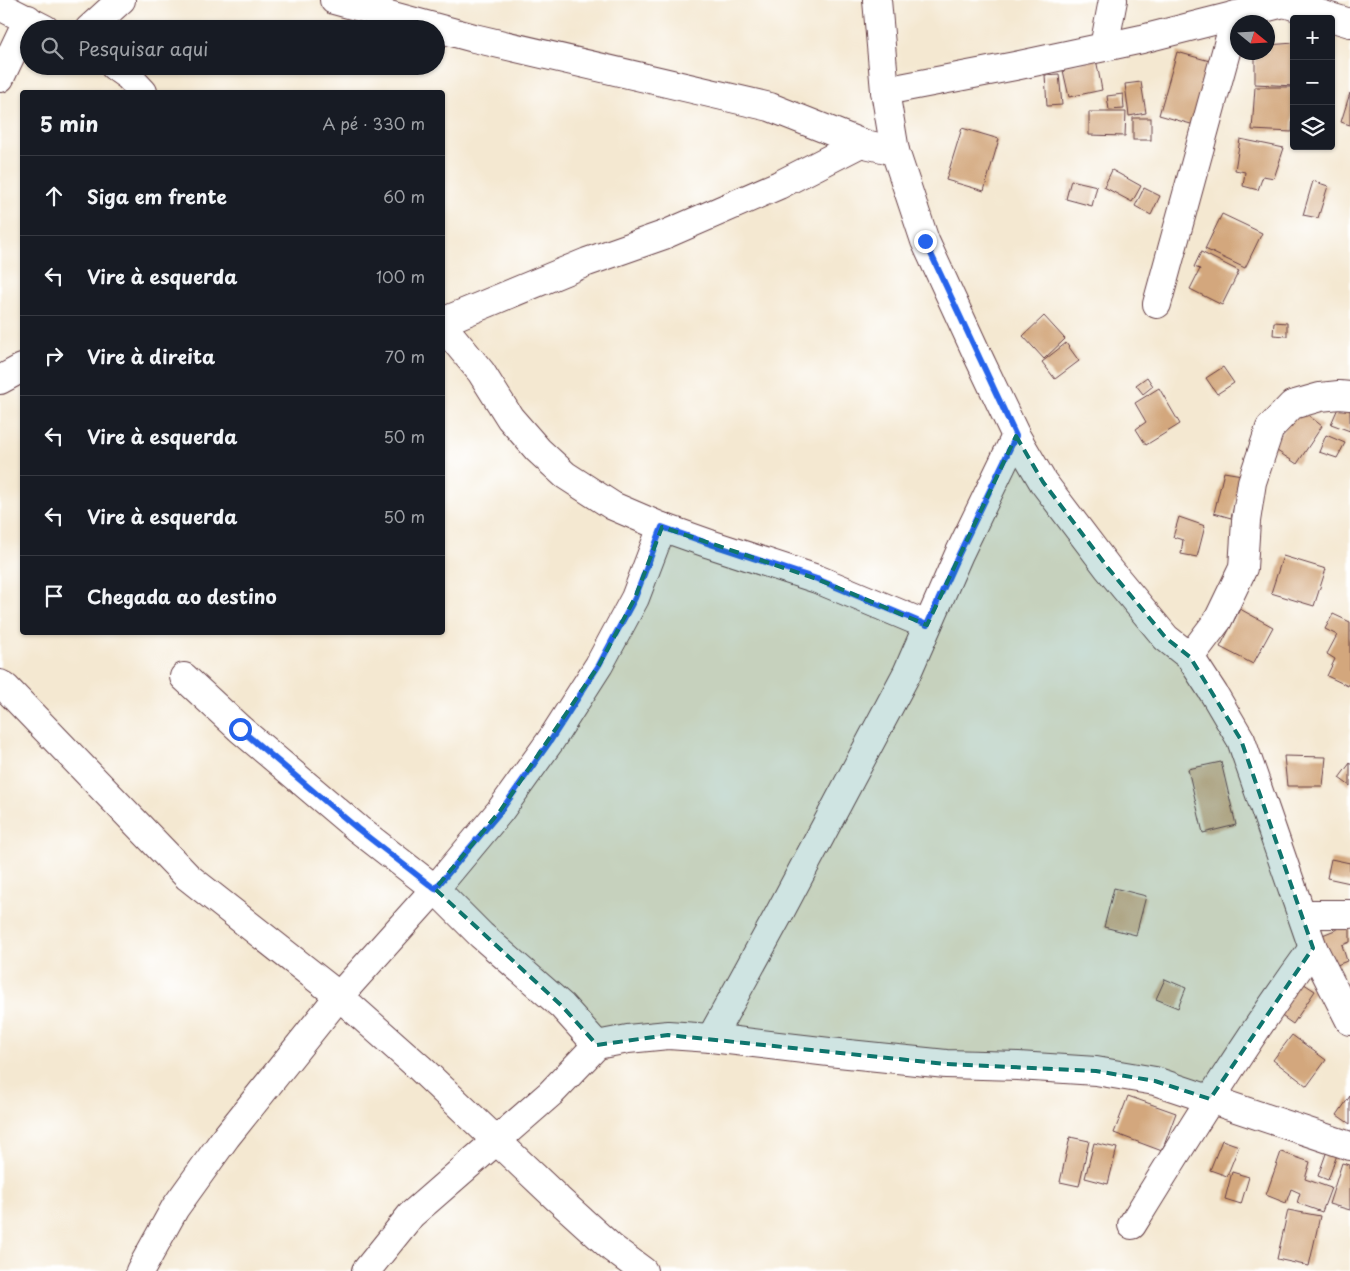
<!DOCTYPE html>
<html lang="pt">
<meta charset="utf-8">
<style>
:root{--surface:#171b24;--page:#20242c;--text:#f1f3f6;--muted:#9ea1a6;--line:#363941}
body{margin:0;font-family:"Playpen Sans",sans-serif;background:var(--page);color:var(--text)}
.controls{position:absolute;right:15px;top:15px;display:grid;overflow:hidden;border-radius:5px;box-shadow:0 1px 4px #0004}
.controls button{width:45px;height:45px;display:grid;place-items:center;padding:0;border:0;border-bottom:1px solid var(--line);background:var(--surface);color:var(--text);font:25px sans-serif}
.compass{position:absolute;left:1230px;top:15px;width:45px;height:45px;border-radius:50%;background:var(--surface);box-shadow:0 1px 4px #0004;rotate:108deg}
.stop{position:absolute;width:15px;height:15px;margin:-11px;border:4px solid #2563eb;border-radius:50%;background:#fff}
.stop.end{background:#2563eb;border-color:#fff;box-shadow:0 1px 5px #0008}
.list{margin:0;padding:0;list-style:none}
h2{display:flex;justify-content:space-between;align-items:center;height:65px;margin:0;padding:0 20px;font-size:21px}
h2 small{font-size:16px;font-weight:400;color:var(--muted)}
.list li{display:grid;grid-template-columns:32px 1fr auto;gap:15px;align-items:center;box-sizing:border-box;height:80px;padding:0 20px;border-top:1px solid var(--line)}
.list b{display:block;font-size:19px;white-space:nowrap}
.list em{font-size:16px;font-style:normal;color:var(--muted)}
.icon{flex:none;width:28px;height:28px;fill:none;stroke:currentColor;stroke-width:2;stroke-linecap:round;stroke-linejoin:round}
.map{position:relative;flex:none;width:1350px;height:1271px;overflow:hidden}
.search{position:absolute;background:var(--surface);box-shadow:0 1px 4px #0004;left:20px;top:20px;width:425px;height:55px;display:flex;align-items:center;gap:12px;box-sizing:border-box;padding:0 18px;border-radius:28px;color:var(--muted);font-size:19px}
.panel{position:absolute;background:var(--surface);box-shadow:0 1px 4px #0004;left:20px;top:90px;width:425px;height:545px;border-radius:5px}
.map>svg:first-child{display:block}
.building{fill:#d3a77d}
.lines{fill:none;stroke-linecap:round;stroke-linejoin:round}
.minor-casing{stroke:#643d44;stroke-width:30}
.minor{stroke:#fff;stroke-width:28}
.route{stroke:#2563eb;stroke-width:6}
.marked{fill:#0f766e;fill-opacity:0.2;stroke:#0f766e;stroke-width:4;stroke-dasharray:10 6;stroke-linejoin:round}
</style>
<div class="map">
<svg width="1350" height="1271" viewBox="0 0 1350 1271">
<rect width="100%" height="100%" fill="#fff"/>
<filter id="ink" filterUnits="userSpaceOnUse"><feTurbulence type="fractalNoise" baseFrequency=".02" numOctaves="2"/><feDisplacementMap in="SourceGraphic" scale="10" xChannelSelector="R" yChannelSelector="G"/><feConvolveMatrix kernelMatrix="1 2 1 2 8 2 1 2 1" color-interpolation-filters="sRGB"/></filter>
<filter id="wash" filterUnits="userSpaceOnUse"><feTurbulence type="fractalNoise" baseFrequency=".0096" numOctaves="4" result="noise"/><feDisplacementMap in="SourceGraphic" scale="20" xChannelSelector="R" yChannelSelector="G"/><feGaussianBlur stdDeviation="1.12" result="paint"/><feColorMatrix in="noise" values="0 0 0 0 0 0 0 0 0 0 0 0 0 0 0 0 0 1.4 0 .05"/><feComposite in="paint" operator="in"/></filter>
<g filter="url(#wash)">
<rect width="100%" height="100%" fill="#f4e8d1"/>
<g id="blocks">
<g class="building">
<polygon points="1294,43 1294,86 1255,84 1255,52 1268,52 1268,45"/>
<polygon points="1177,52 1217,63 1198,126 1159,115"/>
<polygon points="1096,59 1102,90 1069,97 1062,66"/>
<polygon points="1059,74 1062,105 1047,106 1045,75"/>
<polygon points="1141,82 1146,113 1129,116 1125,84"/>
<polygon points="1255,87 1294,87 1292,132 1252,130"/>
<polygon points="1350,93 1350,125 1341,122"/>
<polygon points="1123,94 1124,109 1109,110 1107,96"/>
<polygon points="1089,112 1126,112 1125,136 1089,135"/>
<rect x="1133" y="118" width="18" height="22"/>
<polygon points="962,128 999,139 984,191 946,180"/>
<polygon points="1240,139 1284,148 1274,178 1263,176 1258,190 1243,186 1245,172 1235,170"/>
<polygon points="1112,170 1141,186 1132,202 1104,187"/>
<polygon points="1071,180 1097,186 1092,206 1066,199"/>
<polygon points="1313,181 1328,186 1318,218 1303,215"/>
<polygon points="1144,188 1160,196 1151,215 1135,206"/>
<polygon points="1222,214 1262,233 1245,268 1205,249"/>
<polygon points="1201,252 1239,271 1222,305 1190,289 1200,269 1194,267"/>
<polygon points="1044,316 1065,339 1044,359 1023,336"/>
<polygon points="1274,322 1287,323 1287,336 1273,335"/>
<polygon points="1066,343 1079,361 1055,379 1042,362"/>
<polygon points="1223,367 1234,383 1217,394 1206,378"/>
<polygon points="1147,377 1153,386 1143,394 1136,385"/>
<polygon points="1159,388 1180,424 1146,445 1136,429 1146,422 1135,403"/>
<polygon points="1342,399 1350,402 1350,431 1331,424"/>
<polygon points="1299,408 1322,426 1297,464 1271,447"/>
<polygon points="1326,435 1345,443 1337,458 1319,452"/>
<polygon points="1224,472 1242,475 1231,518 1214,513"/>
<polygon points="1179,517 1205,526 1197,557 1181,554 1183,540 1173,537"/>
<polygon points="1283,556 1326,569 1314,606 1271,593"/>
<polygon points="1240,609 1273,627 1253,664 1220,647"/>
<polygon points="1333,614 1350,622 1350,682 1348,686 1327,676 1335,659 1327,654 1337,635 1325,629"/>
<polygon points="1284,756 1326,757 1323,786 1287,786"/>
<polygon points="1221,762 1236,825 1203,833 1188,769"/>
<polygon points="1350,763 1350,786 1339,778"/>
<polygon points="1331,859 1350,863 1350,883 1327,878"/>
<polygon points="1114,888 1146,896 1136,935 1104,927"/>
<polygon points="1350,924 1350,942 1342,945 1347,961 1332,967 1320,936"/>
<polygon points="1165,979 1186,988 1178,1008 1156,999"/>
<polygon points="1298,980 1315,991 1293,1024 1276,1012"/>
<polygon points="1292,1035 1326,1060 1307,1086 1273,1060"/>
<polygon points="1128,1096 1176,1113 1162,1151 1114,1133"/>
<polygon points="1350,1096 1350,1124 1337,1115"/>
<polygon points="1070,1137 1089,1141 1079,1186 1060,1182"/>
<polygon points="1222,1140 1239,1146 1227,1176 1210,1170"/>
<polygon points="1094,1143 1117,1148 1108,1184 1085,1178"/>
<polygon points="1328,1148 1338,1152 1328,1180 1318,1176"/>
<polygon points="1281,1152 1310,1162 1305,1179 1331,1188 1322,1212 1297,1203 1300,1193 1291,1189 1286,1203 1266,1195"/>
<polygon points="1342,1163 1350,1165 1350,1210 1329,1204"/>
<polygon points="1232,1172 1249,1177 1241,1204 1225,1199"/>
<polygon points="1288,1210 1320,1216 1309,1266 1277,1259"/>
</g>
</g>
</g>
<g filter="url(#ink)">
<use href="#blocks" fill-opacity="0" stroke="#643d44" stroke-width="1"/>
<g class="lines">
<defs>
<g id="minor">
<polyline points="334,0 474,38 770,107 861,143 895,151"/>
<polyline points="877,0 885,91 895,151 925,241 977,354 1016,436 1043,482 1108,568 1166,638 1190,657 1214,694 1241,740 1313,948 1350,1021"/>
<polyline points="0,6 45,29"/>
<polyline points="89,29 121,0"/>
<polyline points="1104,47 1113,0"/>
<polyline points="114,66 128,76 143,92"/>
<polyline points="0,78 28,19"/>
<polyline points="885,91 1015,66 1142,39 1284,3 1350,23"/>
<polyline points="1157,304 1236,15"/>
<polyline points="442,322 587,262 664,235 779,185 861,143"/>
<polyline points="442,325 481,372 510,418 538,450 565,475 613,506 662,527 710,544 817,579 927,625"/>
<polyline points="0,380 22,368"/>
<polyline points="1190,657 1218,620 1243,568 1246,521 1252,482 1270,428 1292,405 1320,397 1339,395 1350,396"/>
<polyline points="184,677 240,729 358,829 435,889 481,935 562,1006 597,1045"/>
<polyline points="0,684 6,688 188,877 339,996 420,1068 558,1199 612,1248 643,1271"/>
<polyline points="1302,914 1350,914"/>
<polyline points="711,1038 779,914 907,673 959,554 1016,436"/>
<path d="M1132,1225C1190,1131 1248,1037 1313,948"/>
<polyline points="140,1271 175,1208 226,1137 339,996 435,889 500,811 551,740 599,665 635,598 662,527"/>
<polyline points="366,1271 411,1215 551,1093 597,1045 628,1039 668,1035 711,1038 829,1052 946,1064 1018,1066 1096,1071 1155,1081 1350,1146"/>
</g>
</defs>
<use href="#minor" class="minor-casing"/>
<use href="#minor" class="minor"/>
</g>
</g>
<g class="lines" filter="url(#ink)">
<polyline class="route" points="240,729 358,829 435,889 500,812 551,740 599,665 635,598 662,527 710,544 817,579 927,625 959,554 1016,436 925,241"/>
</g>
<path class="marked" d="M1016,436L1043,482L1108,568L1166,638L1190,657L1241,740L1313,948L1210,1099L1155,1081L1096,1071L946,1064L668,1035L597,1045L562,1006L435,889L500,811L599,665L635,598L662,527L817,579L927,625Z"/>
</svg>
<div class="controls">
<button>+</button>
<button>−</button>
<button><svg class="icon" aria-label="layers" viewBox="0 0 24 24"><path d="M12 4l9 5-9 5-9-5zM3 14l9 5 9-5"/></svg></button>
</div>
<svg class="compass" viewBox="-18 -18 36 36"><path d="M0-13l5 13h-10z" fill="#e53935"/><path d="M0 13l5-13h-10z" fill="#9ea1a6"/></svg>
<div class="stop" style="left:240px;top:729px"></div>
<div class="stop end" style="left:925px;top:241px"></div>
<div class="search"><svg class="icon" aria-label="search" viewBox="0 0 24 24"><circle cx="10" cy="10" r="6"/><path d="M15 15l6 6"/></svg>Pesquisar aqui</div>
<section class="panel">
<h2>5 min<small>A pé · 330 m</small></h2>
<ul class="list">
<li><svg class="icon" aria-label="ahead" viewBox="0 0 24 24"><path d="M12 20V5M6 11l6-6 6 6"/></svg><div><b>Siga em frente</b></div><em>60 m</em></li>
<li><svg class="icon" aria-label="left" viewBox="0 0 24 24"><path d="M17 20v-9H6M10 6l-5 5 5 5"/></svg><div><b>Vire à esquerda</b></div><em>100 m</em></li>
<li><svg class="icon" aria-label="right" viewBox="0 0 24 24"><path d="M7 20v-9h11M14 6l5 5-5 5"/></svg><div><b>Vire à direita</b></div><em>70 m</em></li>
<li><svg class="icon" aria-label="left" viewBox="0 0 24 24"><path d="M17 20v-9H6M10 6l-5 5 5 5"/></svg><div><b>Vire à esquerda</b></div><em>50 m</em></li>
<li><svg class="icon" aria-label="left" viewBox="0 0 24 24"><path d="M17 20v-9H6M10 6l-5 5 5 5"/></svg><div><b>Vire à esquerda</b></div><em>50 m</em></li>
<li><svg class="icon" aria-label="arrive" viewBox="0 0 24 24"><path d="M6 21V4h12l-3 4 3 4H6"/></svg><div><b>Chegada ao destino</b></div></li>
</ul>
</section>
</div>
